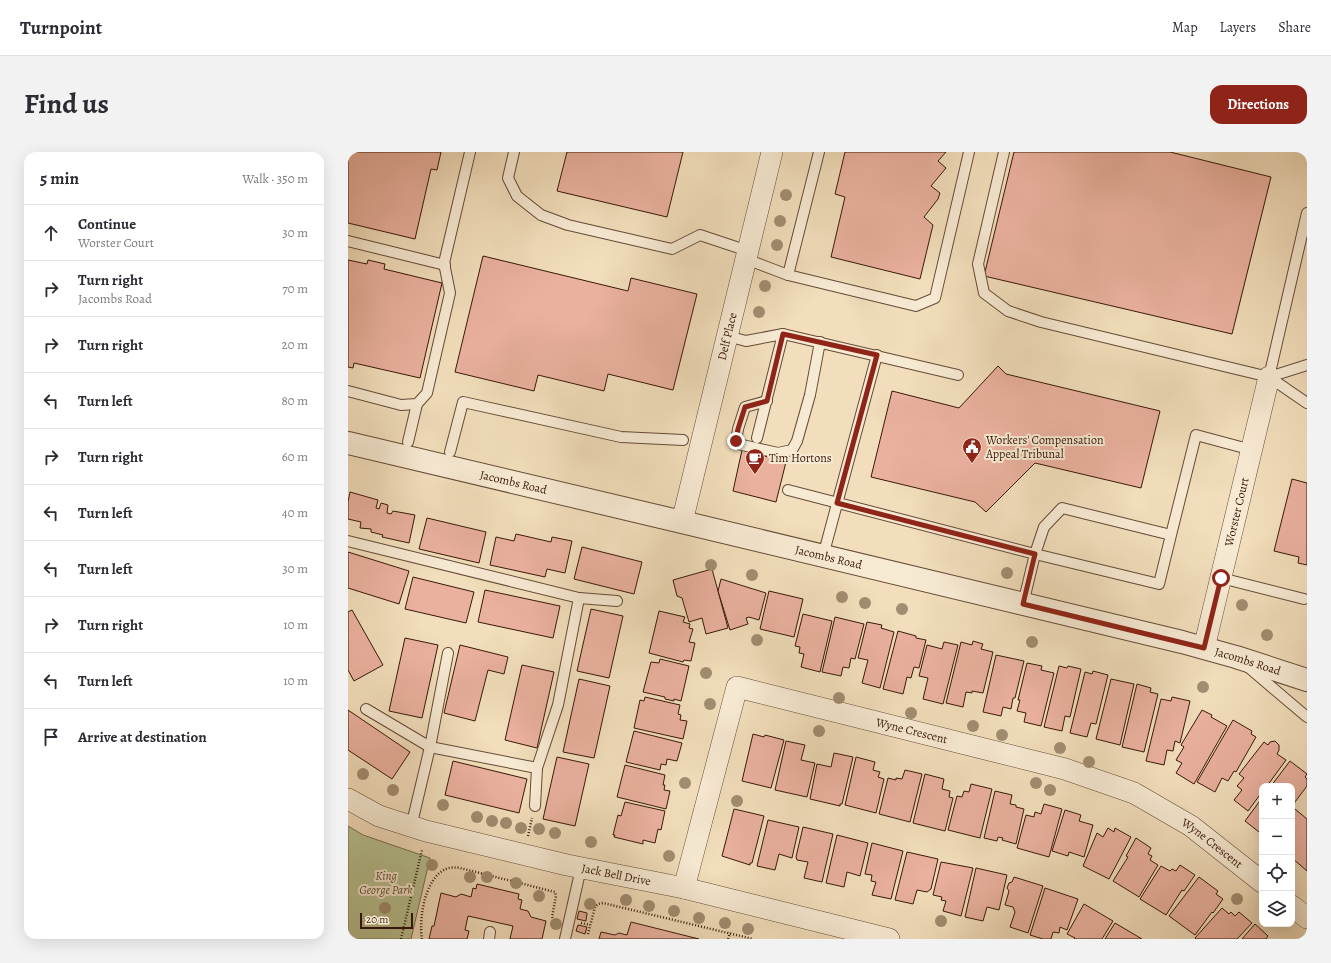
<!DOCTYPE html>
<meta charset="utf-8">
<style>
:root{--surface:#fff;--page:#f2f2f3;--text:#2b2b33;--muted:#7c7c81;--line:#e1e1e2;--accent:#8f2418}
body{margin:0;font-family:Alegreya,serif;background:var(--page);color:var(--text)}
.controls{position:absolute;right:12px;bottom:12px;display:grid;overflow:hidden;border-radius:8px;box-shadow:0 4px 16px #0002}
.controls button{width:36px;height:36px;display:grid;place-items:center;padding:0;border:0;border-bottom:1px solid var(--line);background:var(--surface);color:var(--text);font:20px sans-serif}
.scale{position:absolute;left:12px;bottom:10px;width:53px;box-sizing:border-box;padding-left:4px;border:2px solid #38180a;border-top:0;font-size:11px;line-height:14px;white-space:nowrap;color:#38180a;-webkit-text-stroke:3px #f7ead3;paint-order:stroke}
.stop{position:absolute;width:12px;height:12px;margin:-9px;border:3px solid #8f2418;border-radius:50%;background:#fff}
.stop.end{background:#8f2418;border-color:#fff;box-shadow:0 1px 4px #0008}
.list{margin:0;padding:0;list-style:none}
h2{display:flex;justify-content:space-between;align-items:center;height:52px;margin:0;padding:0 16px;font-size:17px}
h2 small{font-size:13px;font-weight:400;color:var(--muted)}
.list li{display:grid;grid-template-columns:26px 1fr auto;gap:12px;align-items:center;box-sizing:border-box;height:56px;padding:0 16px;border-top:1px solid var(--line)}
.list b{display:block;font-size:15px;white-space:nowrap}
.list p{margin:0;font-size:13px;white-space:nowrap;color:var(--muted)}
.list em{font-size:13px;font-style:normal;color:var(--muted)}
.icon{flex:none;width:22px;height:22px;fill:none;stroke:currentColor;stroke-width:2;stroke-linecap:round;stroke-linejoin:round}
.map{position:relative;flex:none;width:959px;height:787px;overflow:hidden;border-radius:12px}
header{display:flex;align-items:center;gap:24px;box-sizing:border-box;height:56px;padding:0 20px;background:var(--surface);border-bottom:1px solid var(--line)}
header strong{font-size:19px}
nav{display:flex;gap:22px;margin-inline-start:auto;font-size:14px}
.intro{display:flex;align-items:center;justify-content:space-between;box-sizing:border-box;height:96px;padding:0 24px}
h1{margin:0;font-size:28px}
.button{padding:10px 18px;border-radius:12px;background:var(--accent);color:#fff;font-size:14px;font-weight:700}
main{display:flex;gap:24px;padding:0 24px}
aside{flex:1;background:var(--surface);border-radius:12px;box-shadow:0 4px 16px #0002}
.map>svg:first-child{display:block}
.green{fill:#b8c293;stroke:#786d4e}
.building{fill:#eab19f;stroke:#38180a}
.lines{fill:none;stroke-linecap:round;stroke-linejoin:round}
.service-casing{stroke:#664a36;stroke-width:12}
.minor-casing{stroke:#664a36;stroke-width:22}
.tertiary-casing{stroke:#664a36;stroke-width:24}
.path{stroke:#38180a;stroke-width:2.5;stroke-dasharray:1 2;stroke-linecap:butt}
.service{stroke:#f7ead3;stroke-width:10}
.minor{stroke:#f7ead3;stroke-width:21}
.tertiary{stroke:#f7ead3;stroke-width:22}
.tree{fill:#a18d71}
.route{stroke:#8f2418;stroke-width:5}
.labels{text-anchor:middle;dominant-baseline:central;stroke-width:4;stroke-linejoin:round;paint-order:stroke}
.street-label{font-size:12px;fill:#38180a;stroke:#f7ead3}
.poi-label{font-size:12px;fill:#38180a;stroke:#f7ead3;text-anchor:start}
.park-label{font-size:12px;font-style:italic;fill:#5e4b33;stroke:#f7ead3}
</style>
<header>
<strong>Turnpoint</strong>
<nav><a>Map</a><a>Layers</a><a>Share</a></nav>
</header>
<div class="intro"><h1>Find us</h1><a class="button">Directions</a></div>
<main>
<aside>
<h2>5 min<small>Walk · 350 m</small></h2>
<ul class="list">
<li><svg class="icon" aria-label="ahead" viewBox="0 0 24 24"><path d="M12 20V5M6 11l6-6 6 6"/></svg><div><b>Continue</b><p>Worster Court</p></div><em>30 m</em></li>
<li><svg class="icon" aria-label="right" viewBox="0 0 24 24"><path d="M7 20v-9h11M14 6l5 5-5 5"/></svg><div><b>Turn right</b><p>Jacombs Road</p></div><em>70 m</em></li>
<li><svg class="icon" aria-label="right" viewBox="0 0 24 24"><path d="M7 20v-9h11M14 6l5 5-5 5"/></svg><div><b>Turn right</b></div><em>20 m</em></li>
<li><svg class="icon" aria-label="left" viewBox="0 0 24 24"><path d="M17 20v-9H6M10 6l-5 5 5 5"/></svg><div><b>Turn left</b></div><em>80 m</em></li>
<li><svg class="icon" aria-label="right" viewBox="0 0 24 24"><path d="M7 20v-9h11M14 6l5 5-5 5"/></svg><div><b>Turn right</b></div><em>60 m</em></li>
<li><svg class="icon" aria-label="left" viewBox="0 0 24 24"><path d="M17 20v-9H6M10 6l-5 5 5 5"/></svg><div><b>Turn left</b></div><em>40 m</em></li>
<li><svg class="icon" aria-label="left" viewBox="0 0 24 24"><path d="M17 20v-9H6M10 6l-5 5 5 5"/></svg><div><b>Turn left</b></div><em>30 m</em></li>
<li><svg class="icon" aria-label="right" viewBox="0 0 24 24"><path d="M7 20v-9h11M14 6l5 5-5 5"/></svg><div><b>Turn right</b></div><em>10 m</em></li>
<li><svg class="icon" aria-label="left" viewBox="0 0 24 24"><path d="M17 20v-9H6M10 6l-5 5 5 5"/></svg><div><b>Turn left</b></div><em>10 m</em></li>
<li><svg class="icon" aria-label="arrive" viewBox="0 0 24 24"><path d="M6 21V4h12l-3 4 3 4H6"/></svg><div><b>Arrive at destination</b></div></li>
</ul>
</aside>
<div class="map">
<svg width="959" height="787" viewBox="0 0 959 787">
<rect width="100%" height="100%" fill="#f2debc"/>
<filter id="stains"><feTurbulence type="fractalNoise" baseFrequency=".005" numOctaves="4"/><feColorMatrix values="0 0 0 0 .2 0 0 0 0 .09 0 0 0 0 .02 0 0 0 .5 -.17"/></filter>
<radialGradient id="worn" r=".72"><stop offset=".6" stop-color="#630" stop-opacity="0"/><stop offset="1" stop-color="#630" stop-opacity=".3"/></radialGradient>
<polygon class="green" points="0,674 15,683 82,706 63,787 0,787"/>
<g class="building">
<polygon points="0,0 93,0 89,18 83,17 67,87 0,71"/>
<polygon points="219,0 335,0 319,65 209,39"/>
<polygon points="497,0 598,0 590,9 598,16 583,34 592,41 590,47 576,65 585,73 572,127 483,105 497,45 487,42"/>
<polygon points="666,0 822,0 923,25 884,182 636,124"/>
<polygon points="135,104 280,139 283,126 349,142 325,238 260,222 256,239 190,223 186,239 107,220"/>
<polygon points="0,108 19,112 20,108 37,112 36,117 94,131 72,226 6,211 5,216 0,215"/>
<polygon points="650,214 658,222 812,259 793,336 687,311 638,360 627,350 523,325 544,239 611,256"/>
<polygon points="394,298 438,310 428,350 385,339"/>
<polygon points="944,327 959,331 959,413 950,411 951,405 926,399"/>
<polygon points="2,340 30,348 28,356 31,357 33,351 40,353 39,361 43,362 45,359 67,363 61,391 34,385 35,383 23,380 23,377 12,376 13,370 0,367 0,350"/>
<polygon points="79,366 138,380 131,411 71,397"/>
<polygon points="168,382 203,390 204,385 224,389 217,421 199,417 197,425 142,413 148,385 166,389"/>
<polygon points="234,395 294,410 286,442 226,427"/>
<polygon points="0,400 61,419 51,452 0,436"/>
<polygon points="364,417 380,476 358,482 354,466 341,470 334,446 329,444 325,428"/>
<polygon points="65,425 126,440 118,471 57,457"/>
<polygon points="373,427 418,441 411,468 401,465 398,466 400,472 382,478 370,439"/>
<polygon points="137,438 212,454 205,486 130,470"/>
<polygon points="421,439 455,447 446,485 412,477"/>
<polygon points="243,457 275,464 261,526 229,519"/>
<polygon points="4,458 35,513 6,529 0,518 0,460"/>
<polygon points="311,459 337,465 335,470 342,472 341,476 345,477 341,490 347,491 343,509 336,508 335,510 301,501"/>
<polygon points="455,462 484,469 472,520 453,515 456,502 451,501 452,495 447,494"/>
<polygon points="487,465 516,472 507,507 503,506 501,516 495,515 493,524 474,520"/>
<polygon points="519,470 534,473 533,476 546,480 532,536 514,531 520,508 510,506"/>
<polygon points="550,479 568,484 568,486 578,488 571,516 566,515 563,526 559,525 555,542 535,537"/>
<polygon points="57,486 90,493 74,566 41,559"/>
<polygon points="625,489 635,492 633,497 645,500 635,541 624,539 624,541 618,540 615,555 598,551 613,490 624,493"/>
<polygon points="596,490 610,493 595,552 575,547 580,526 571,524 579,493 594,497"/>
<polygon points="112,493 160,505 156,522 140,518 127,569 96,561"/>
<polygon points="648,503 676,509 667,546 665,546 663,557 655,555 653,564 635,560"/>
<polygon points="312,507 341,514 333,549 326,547 326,549 317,547 317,545 295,540 303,510 311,511"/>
<polygon points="679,511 694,514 693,518 706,521 693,574 676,570 678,561 669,559 672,548 670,548"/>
<polygon points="174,513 206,520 189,596 157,588"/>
<polygon points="711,514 719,516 720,514 733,517 722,565 717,564 714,579 696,575"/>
<polygon points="745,519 760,523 748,572 743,571 739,585 722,581 737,520 744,522"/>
<polygon points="231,527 262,534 246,606 215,600"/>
<polygon points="763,527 786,532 772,593 748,587"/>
<polygon points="789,532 803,536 802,540 810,542 796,600 774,595"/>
<polygon points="297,545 332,553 330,562 333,563 332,568 339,569 335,587 286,576 292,548 296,549"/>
<polygon points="824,545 842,549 832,591 827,589 825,599 819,598 816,613 798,609 813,547 823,549"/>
<polygon points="0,558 62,600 44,627 0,598"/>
<polygon points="854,558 864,563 863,565 879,574 846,632 828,621 834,611 828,608 836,595 833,593"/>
<polygon points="885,568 904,579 903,582 908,585 888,620 886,619 880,629 874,626 867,640 849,630"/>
<polygon points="286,579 334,591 329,609 319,607 318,613 313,612 312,618 278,610"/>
<polygon points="405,582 416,585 417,583 436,588 423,636 394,629"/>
<polygon points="438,589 457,593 453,608 467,611 459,645 427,638"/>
<polygon points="927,589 931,593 931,598 929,602 938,608 919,634 914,634 914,640 900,659 886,648 894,638 889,634 896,626 891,622 916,590 920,593 922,590"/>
<polygon points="486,601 505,605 494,652 492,652 492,654 462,647 469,612 483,615"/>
<polygon points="209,605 241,612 227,674 195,667"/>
<polygon points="508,605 527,610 525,618 532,620 530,625 536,627 528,661 497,653"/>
<polygon points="105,609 179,627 171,661 97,643"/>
<polygon points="942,609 959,622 957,625 959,627 959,634 944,654 944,634 923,634"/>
<polygon points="277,613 317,623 315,633 317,633 316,638 322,639 318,657 269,645"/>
<polygon points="557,618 574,622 562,670 531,662 540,626 548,628 548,626 554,627"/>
<polygon points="577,622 596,627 594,637 602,639 601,645 605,646 597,679 565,671"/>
<polygon points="623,632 644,637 632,686 600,678 609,644 614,645 616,639 621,640"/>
<polygon points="647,639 664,643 662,652 668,653 668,655 676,657 668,692 654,688 655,686 650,685 649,689 636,686"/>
<polygon points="914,646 914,676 911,680 897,669"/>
<polygon points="277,650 317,659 313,678 310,677 307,691 295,688 295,692 266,685 267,683 265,683 270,663 273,664"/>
<polygon points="696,652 714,657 701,705 669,696 678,663 686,665 687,660 693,662"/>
<polygon points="386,657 416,664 404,711 402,711 402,713 374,704"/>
<polygon points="947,657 959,667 959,719 944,706 944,660"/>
<polygon points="717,658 733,663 731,669 745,673 736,705 721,700 720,704 704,699"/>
<polygon points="420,668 451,675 444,706 431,702 427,718 409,714"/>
<polygon points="455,675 485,682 474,730 456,726 460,710 449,708 448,705"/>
<polygon points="760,676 766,680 767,676 783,685 761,727 735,714 749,681 755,685"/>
<polygon points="489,683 520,691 512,724 499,720 496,735 478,731"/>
<polygon points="788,686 803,696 800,702 804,704 802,708 810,713 791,745 765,729 780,705 778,704"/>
<polygon points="524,691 555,699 543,747 524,743 528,730 523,729 524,723 517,722"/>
<polygon points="559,700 590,707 583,737 579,740 569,738 565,752 547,748"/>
<polygon points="593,710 625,716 613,764 595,759 598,749 593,748 594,745 585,743"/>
<polygon points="832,713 847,723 836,739 834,738 818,763 792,747 813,714 822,719 824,717 828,719"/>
<polygon points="628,716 659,723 651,758 639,755 635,769 617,765"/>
<polygon points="666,725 695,734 680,781 662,775 667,760 665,755 657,753 661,739 659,736 661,731 664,730"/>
<polygon points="851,725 870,739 868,742 875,747 865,761 864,760 847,783 821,764"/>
<polygon points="129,732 171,742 170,747 174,748 172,757 180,759 183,765 198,769 194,787 162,787 165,774 120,764 117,778 121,779 119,787 81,787 84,774 86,774 93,741 108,745 113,742 123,745 125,736 128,737"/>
<polygon points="697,736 730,747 719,778 712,775 711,781 705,780 703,787 695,787 682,783"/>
<polygon points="736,752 765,769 754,787 726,787 727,786 719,782"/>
<polygon points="874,756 881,762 883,760 887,764 891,760 904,771 889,787 848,787 847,786"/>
<polygon points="231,759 239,761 238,769 229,767"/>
<polygon points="283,770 351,787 251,787 253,780 267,783 271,781 279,783"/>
<polygon points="767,771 794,787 757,787"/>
<polygon points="907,772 920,784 918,787 894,787"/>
<polygon points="230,773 239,775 237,782 228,779"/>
</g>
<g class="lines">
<defs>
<g id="service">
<polyline points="166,0 160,26 169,44 193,63 220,73 324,97 352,83 400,99"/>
<polyline points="656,0 630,112 636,141 660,159 693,170 921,225 959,251"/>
<polyline points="0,89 97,113"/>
<polyline points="398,107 440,123 568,154 587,146 621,0"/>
<polyline points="440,123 471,0"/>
<polyline points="435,182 610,223"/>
<polyline points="379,184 398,189 435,182 409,286"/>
<polyline points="921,225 959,61"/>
<polyline points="921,225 959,213"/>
<polyline points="0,239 53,253 69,252 79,241 102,141 96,111 122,0"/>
<polyline points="419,249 397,255 390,277 388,289 390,292 430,301 444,298 449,289 462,243 472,190"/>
<polyline points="60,290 69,252"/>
<polyline points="102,300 115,250 273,285 335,288"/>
<polyline points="440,338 687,402 675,452"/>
<polyline points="823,383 811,432 687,402 696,375 714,356 823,383 848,283 904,298"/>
<polyline points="0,389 231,446 269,449"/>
<polyline points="475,404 529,203"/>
<polyline points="873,426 956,447"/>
<polyline points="900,515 959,565"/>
<polyline points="18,557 82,595 189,616 210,553 231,446"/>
<polyline points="187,654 189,616"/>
<polyline points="63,675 82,595 100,501"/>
<polyline points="141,787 142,780"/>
<polyline points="217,787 233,716"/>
</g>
<g id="minor">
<path id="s1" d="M334,370L424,0"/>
<path id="s2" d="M856,496L921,225"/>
<path id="s3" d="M0,647L31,664L78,679L219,713L336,736L541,787"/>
<path id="s4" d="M336,736L389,535L717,617L786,641L843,674L914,730"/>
<polyline points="944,754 959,766"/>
</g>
<g id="tertiary">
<path id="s5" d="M0,291L334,370L834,490L888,505L959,528"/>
</g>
</defs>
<use href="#service" class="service-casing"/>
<use href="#minor" class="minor-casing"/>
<use href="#tertiary" class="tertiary-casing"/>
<g class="path">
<polyline points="180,684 184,666"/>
<polyline points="233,771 242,773"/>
<polyline points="240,782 247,755 250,752 255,751 405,787"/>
<polyline points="53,787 74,698"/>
<path d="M74,787C70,764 79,709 112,716L207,740L208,744L204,765L207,770"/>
<polyline points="380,787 382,781"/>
</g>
<use href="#service" class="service"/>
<use href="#minor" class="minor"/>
<use href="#tertiary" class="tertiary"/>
</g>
<g class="tree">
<circle cx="438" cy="43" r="6"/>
<circle cx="432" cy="69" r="6"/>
<circle cx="429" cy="93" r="6"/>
<circle cx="417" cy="134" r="6"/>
<circle cx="411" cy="160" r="6"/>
<circle cx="363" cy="413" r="6"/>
<circle cx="659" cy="421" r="6"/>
<circle cx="404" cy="423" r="6"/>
<circle cx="494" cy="445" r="6"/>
<circle cx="517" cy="451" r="6"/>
<circle cx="894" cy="453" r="6"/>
<circle cx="554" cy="457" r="6"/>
<circle cx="919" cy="483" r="6"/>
<circle cx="409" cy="488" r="6"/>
<circle cx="684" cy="490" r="6"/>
<circle cx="358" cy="521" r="6"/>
<circle cx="855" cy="535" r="6"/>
<circle cx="491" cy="546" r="6"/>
<circle cx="362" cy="552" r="6"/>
<circle cx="563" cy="561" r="6"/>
<circle cx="625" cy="574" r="6"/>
<circle cx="471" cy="579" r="6"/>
<circle cx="654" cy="583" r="6"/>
<circle cx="712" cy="596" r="6"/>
<circle cx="741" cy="610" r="6"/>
<circle cx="15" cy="622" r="6"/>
<circle cx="337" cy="631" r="6"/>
<circle cx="688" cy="631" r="6"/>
<circle cx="45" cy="638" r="6"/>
<circle cx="702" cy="638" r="6"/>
<circle cx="389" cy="649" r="6"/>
<circle cx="95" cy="653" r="6"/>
<circle cx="129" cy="665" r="6"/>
<circle cx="144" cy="669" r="6"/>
<circle cx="158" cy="671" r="6"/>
<circle cx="173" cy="676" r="6"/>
<circle cx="191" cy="677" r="6"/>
<circle cx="207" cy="681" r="6"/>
<circle cx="243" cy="690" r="6"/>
<circle cx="321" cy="704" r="6"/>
<circle cx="84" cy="713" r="6"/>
<circle cx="122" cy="725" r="6"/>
<circle cx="139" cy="725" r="6"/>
<circle cx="168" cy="731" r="6"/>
<circle cx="191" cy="744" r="6"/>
<circle cx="889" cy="747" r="6"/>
<circle cx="278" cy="748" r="6"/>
<circle cx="242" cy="752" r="6"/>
<circle cx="301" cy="754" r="6"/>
<circle cx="37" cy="756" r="6"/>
<circle cx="326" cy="759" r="6"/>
<circle cx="351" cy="766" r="6"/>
<circle cx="593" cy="769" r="6"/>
<circle cx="377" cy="771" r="6"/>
<circle cx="208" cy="772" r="6"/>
<circle cx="400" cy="777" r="6"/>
</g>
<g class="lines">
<polyline class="route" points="388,289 390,277 397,255 419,249 435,182 529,203 489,351 687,402 675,452 856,496 873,426"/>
</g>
<defs>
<symbol id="civic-pin" viewBox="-11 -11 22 30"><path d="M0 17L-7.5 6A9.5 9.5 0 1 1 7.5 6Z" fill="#8f2418" stroke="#f7ead3"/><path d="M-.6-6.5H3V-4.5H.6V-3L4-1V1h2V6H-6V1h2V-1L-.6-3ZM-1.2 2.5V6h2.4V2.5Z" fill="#fff"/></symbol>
<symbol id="cafe-pin" viewBox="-11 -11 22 30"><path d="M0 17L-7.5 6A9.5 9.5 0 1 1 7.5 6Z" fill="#8f2418" stroke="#f7ead3"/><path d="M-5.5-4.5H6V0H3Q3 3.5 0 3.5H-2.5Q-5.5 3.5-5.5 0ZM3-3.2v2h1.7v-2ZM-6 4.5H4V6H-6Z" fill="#fff"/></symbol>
</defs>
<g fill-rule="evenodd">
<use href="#civic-pin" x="613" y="284" width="22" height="30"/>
<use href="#cafe-pin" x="396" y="295" width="22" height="30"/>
</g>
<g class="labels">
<g class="street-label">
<text stroke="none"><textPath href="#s1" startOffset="191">Delf Place</textPath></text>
<text stroke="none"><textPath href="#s5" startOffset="170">Jacombs Road</textPath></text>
<text stroke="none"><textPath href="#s2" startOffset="140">Worster Court</textPath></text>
<text stroke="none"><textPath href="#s5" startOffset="494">Jacombs Road</textPath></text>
<text stroke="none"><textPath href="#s5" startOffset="926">Jacombs Road</textPath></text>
<text stroke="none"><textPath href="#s4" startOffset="388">Wyne Crescent</textPath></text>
<text stroke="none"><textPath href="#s4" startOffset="712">Wyne Crescent</textPath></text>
<text stroke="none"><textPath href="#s3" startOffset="280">Jack Bell Drive</textPath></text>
</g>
<g class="poi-label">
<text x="638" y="288">Workers' Compensation<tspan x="638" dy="14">Appeal Tribunal</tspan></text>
<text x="421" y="306">Tim Hortons</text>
</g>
<g class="park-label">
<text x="38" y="724">King<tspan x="38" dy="14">George Park</tspan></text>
</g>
</g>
<rect width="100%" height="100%" filter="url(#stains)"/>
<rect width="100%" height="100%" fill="url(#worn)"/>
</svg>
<div class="controls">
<button>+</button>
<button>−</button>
<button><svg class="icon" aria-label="locate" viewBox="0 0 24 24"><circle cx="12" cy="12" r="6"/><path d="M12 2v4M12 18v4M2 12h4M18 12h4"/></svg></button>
<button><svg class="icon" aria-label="layers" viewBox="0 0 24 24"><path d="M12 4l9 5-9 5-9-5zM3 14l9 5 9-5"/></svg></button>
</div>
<div class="scale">20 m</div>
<div class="stop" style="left:873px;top:426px"></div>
<div class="stop end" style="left:388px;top:289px"></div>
</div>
</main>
